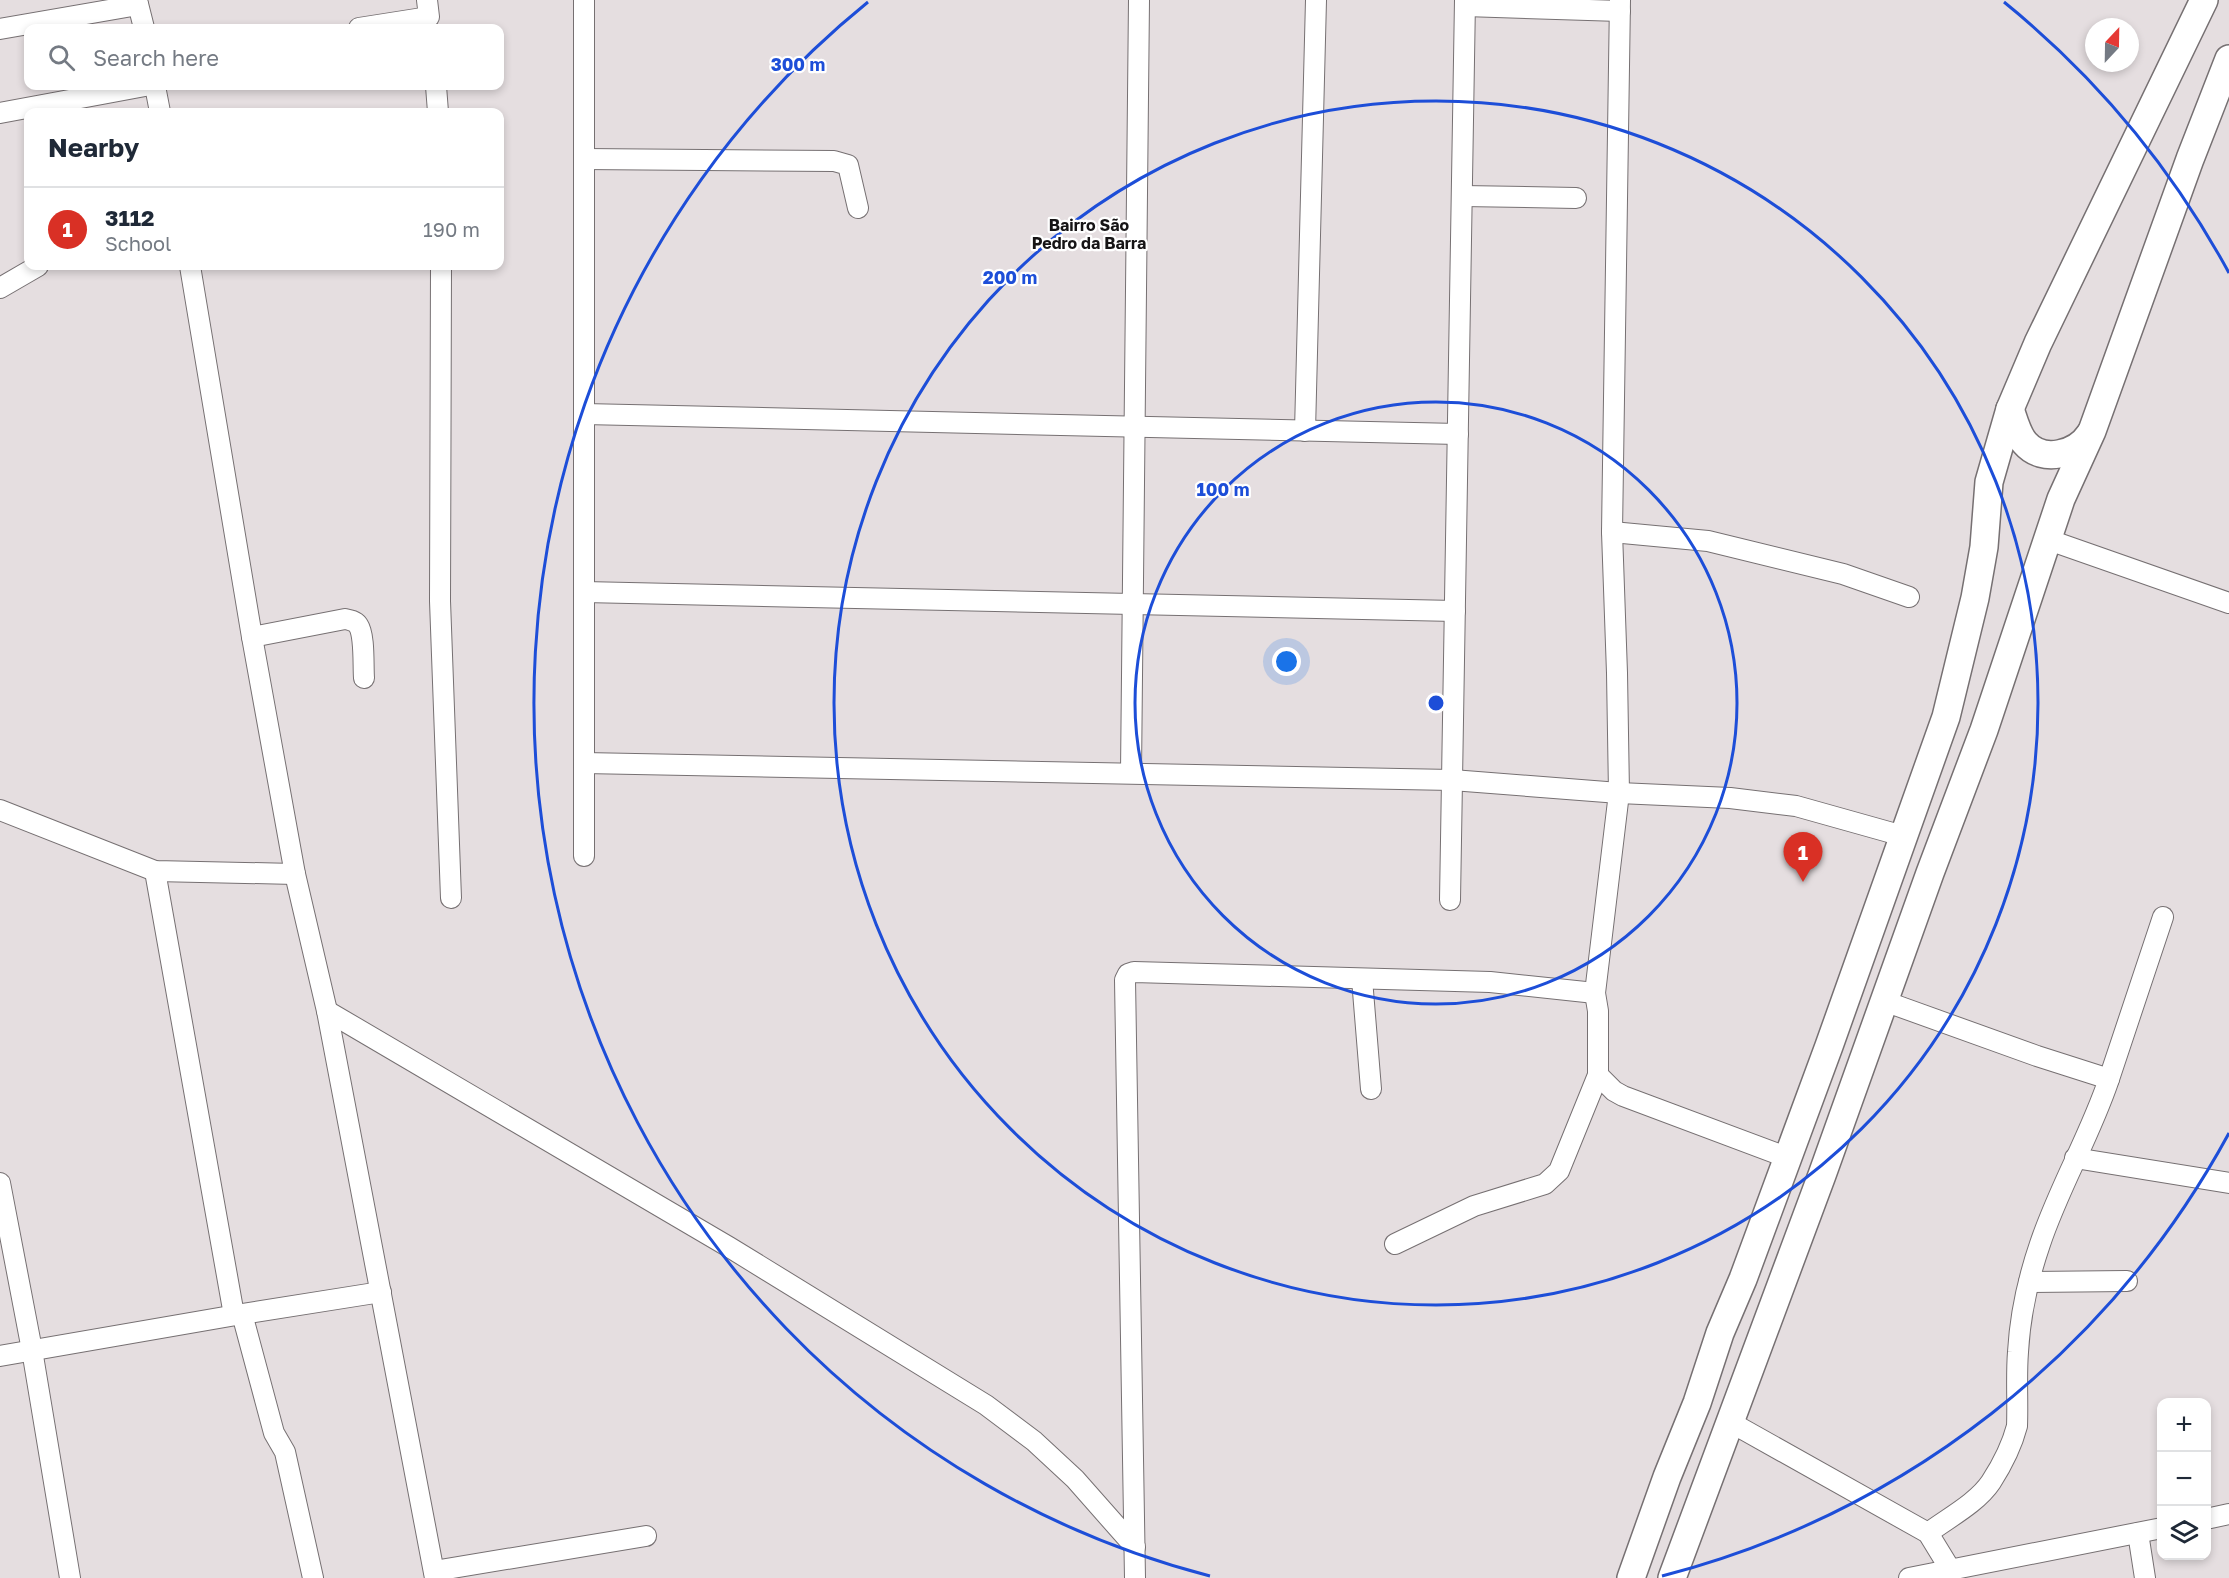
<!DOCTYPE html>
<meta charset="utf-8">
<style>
:root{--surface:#fff;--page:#f6f6f7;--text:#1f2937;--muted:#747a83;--line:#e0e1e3;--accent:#d93025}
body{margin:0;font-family:"Golos Text",sans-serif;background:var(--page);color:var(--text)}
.controls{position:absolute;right:18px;bottom:18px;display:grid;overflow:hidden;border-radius:12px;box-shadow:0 3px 9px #0003}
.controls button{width:54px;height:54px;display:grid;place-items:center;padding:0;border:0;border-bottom:2px solid var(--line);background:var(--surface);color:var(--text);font:30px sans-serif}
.compass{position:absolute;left:2085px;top:18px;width:54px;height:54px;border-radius:50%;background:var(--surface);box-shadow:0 3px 9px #0003;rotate:22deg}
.you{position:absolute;left:1287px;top:662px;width:21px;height:21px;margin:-15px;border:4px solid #fff;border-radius:50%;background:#1a73e8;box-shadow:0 0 0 9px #1a73e833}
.badge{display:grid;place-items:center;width:39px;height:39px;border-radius:50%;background:var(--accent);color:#fff;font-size:20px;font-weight:700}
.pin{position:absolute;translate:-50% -50px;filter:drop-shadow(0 2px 3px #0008)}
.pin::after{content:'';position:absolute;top:32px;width:21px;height:18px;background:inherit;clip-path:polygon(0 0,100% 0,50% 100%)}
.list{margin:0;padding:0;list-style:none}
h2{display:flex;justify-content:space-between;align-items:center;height:78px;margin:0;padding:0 24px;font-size:26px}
h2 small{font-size:20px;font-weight:400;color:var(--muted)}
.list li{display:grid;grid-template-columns:39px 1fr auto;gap:18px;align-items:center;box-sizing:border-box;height:84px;padding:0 24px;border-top:2px solid var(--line)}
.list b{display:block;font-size:22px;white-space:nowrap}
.list p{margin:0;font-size:20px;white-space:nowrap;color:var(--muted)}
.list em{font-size:20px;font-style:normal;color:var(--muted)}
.icon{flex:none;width:33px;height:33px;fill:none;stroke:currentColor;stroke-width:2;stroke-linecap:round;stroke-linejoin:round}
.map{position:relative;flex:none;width:2229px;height:1578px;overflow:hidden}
.search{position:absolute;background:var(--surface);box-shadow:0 3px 9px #0003;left:24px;top:24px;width:480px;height:66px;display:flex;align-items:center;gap:15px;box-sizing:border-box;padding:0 21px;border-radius:12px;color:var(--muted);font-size:22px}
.panel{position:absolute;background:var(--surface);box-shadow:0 3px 9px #0003;left:24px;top:108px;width:480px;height:162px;border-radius:12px}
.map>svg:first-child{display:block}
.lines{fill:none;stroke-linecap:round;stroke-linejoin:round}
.minor-casing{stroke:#767072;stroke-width:22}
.secondary-casing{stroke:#767072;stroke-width:30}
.minor{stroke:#fff;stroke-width:20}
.secondary{stroke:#fff;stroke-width:27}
.ring{fill:none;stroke:#1d4ed8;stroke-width:3}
.labels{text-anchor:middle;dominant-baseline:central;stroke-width:4.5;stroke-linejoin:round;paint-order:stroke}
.neighbourhood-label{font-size:16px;font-weight:bold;fill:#161415;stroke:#fff}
.centre{fill:#1d4ed8;stroke:#fff;stroke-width:3}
.ring-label{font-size:18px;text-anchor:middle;font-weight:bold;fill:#1d4ed8;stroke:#fff;stroke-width:4.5;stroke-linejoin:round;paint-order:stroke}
</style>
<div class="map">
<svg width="2229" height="1578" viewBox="0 0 2229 1578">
<rect width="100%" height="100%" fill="#e5dee0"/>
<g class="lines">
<defs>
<g id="minor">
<polyline points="137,0 144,28"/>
<polyline points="584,0 584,856"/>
<polyline points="1620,0 1612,532 1617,673 1619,793 1595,993 1598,1011 1598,1075 1614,1091 1623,1096 1786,1157"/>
<polyline points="1465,6 1620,11"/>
<polyline points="359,28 429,17 427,0"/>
<polyline points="0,29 138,5"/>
<polyline points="155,86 160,112"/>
<polyline points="436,86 438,112"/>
<polyline points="0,113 145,86"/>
<polyline points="584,159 834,161 848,165 858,208"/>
<polyline points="1462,196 1576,198"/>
<polyline points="190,266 252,637 295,874 327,1011 435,1578"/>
<polyline points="441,266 440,601 451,898"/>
<polyline points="0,288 38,266"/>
<polyline points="584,414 1458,434"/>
<polyline points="1305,431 1316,0"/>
<polyline points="1612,532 1708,541 1843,574 1909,597"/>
<polyline points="2049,540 2229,603"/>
<polyline points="584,592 1455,611"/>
<path d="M252,637L345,619C350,620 355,621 358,625C365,635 363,665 364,678"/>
<polyline points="584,763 1452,780 1619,793 1730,798 1796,806 1903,836"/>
<polyline points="1131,773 1139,0"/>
<polyline points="0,810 155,871 295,874"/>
<polyline points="155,871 234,1315"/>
<polyline points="1450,900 1465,0"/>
<polyline points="1362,979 1371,1089"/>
<path d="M1884,1001L2037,1056L2109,1079C2090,1136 2059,1187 2040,1244C2028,1279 2020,1316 2018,1352C2016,1377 2018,1401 2017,1426C2012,1445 2002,1465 1991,1482C1977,1503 1948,1518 1928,1533"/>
<polyline points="327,1011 729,1247 986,1405 1034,1441 1075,1479 1135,1547"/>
<polyline points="2109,1079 2163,917"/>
<polyline points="2075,1158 2229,1183"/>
<polyline points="0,1183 32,1350 70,1578"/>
<polyline points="1395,1244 1474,1206 1545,1184 1559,1171 1598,1075"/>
<polyline points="2029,1282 2127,1281"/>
<polyline points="242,1314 274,1433 285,1452 313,1578"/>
<polyline points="0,1356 242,1314 381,1292"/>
<polyline points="1730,1422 1928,1533 1950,1569"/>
<polyline points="2206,1519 2229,1514"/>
<polyline points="2138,1533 2145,1578"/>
<polyline points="434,1571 646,1536"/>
<polyline points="1135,1578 1125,980 1128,974 1134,972 1490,982 1595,993"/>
<polyline points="1909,1578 2162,1528"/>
</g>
<g id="secondary">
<path d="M2010,409C2014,420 2017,434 2025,443C2043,464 2077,454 2090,434"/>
<polyline points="1631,1578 1667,1477 1697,1403 1720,1333 1743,1279 1829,1046 1946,717 1975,598 1984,547 1989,482 2010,409 2038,343 2204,0"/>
<polyline points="1672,1578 1822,1175 1930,873 1984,730 2061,499 2092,431 2190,159 2229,59"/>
</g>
</defs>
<use href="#minor" class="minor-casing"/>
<use href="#secondary" class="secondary-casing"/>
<use href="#minor" class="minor"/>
<use href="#secondary" class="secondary"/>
</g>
<g class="ring">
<circle cx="1436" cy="703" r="301"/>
<circle cx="1436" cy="703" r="602"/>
<path d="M2229 1133A902 902 0 0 1 1662 1576M1210 1576A902 902 0 0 1 868 2M2004 2A902 902 0 0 1 2229 273"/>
</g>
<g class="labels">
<g class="neighbourhood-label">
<text x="1089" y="225">Bairro São<tspan x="1089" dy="18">Pedro da Barra</tspan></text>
</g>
</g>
<circle cx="1436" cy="703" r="9" class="centre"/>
<g class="ring-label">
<text x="798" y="71">300 m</text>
<text x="1010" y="284">200 m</text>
<text x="1223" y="496">100 m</text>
</g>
</svg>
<div class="controls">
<button>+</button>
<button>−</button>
<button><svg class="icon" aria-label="layers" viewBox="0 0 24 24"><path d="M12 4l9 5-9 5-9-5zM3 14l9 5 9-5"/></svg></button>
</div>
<svg class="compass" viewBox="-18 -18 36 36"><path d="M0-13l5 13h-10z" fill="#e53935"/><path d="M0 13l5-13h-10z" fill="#747a83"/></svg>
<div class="you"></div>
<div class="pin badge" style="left:1803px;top:882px">1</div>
<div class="search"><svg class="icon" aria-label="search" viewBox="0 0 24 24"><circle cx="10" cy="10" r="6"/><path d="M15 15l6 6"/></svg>Search here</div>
<section class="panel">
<h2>Nearby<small></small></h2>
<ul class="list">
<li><span class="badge">1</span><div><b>3112</b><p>School</p></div><em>190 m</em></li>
</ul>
</section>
</div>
